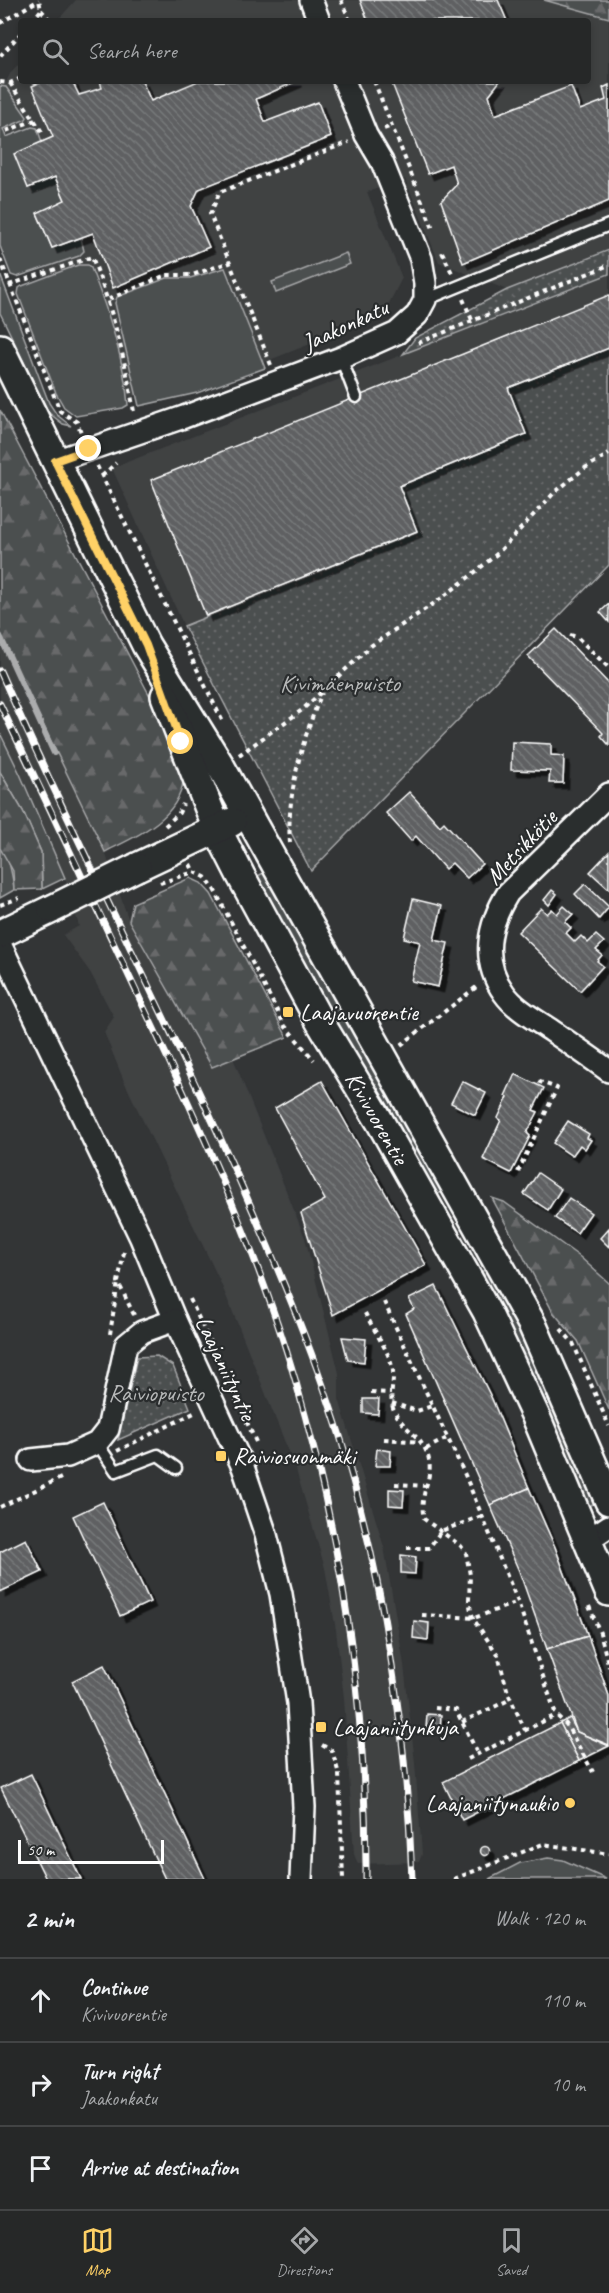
<!DOCTYPE html>
<meta charset="utf-8">
<style>
:root{--surface:#262828;--page:#323434;--text:#f1f3f6;--muted:#a4a6a8;--line:#424445;--accent:#ffd166}
body{margin:0;font-family:Caveat,sans-serif;background:var(--page);color:var(--text)}
.scale{position:absolute;left:18px;bottom:15px;width:146px;box-sizing:border-box;padding-left:6px;border:3px solid #fff;border-top:0;font-size:16px;line-height:21px;white-space:nowrap;color:#fff;-webkit-text-stroke:4px #2a2d2e;paint-order:stroke}
.stop{position:absolute;width:18px;height:18px;margin:-14px;border:4px solid #ffd166;border-radius:50%;background:#fff}
.stop.end{background:#ffd166;border-color:#fff;box-shadow:0 2px 6px #0008}
.list{margin:0;padding:0;list-style:none}
h2{display:flex;justify-content:space-between;align-items:center;height:78px;margin:0;padding:0 24px;font-size:26px}
h2 small{font-size:20px;font-weight:400;color:var(--muted)}
.list li{display:grid;grid-template-columns:39px 1fr auto;gap:18px;align-items:center;box-sizing:border-box;height:84px;padding:0 24px;border-top:2px solid var(--line)}
.list b{display:block;font-size:22px;white-space:nowrap}
.list p{margin:0;font-size:20px;white-space:nowrap;color:var(--muted)}
.list em{font-size:20px;font-style:normal;color:var(--muted)}
.icon{flex:none;width:33px;height:33px;fill:none;stroke:currentColor;stroke-width:2;stroke-linecap:round;stroke-linejoin:round}
.map{position:relative;flex:none;width:609px;height:1879px;overflow:hidden}
.search{position:absolute;background:var(--surface);box-shadow:0 3px 9px #0003;left:18px;right:18px;top:18px;height:66px;display:flex;align-items:center;gap:15px;box-sizing:border-box;padding:0 21px;border-radius:6px;color:var(--muted);font-size:22px}
.sheet{height:330px;background:var(--surface)}
nav{display:flex;justify-content:space-around;align-items:center;box-sizing:border-box;height:84px;border-top:2px solid var(--line);background:var(--surface);font-size:16px;color:var(--muted)}
nav a{display:grid;justify-items:center;gap:3px}
nav .on{color:var(--accent)}
.map>svg:first-child{display:block}
.built{fill:#404243}
.grass{fill:#4c4f50;stroke:#a6a7a8;stroke-width:1.5}
.forest{fill:url(#forest-firs);stroke:#a6a7a8;stroke-width:1.5}
.park{fill:url(#park-dots);stroke:#a6a7a8;stroke-width:1.5}
.lines{fill:none;stroke-linecap:round;stroke-linejoin:round}
.stream{stroke:#abacad;stroke-width:6}
.building{fill:url(#building-back-hatch);stroke:#fff;stroke-width:1.5;filter:url(#shadow)}
.service-casing{stroke:#fff;stroke-width:15}
.minor-casing{stroke:#fff;stroke-width:26}
.tertiary-casing{stroke:#fff;stroke-width:32}
.path{stroke:#fff;stroke-width:4;stroke-dasharray:4.5 4.5;stroke-linecap:butt}
.service{stroke:#2a2d2e;stroke-width:10}
.minor{stroke:#2a2d2e;stroke-width:21}
.tertiary{stroke:#2a2d2e;stroke-width:27}
.rail-casing{stroke:#fff;stroke-width:7}
.rail{stroke:#2a2d2e;stroke-width:4.5;stroke-dasharray:14;stroke-linecap:butt}
.tertiary-bridge-casing{stroke:#fff;stroke-width:32;stroke-linecap:butt}
.tertiary-bridge{stroke:#2a2d2e;stroke-width:27}
.route{stroke:#ffd166;stroke-width:8}
.poi-dot{fill:#ffd166;stroke:#2a2d2e;stroke-width:2}
.labels{text-anchor:middle;dominant-baseline:central;stroke-width:4.5;stroke-linejoin:round;paint-order:stroke}
.street-label{font-size:24px;fill:#fff;stroke:#2a2d2e}
.park-label{font-size:24px;fill:#b7b9b9;stroke:#2a2d2e}
.poi-label{font-size:24px;fill:#fff;stroke:#2a2d2e;text-anchor:start}
</style>
<div class="map">
<svg width="609" height="1879" viewBox="0 0 609 1879">
<defs>
<pattern id="forest-firs" width="22" height="20" patternUnits="userSpaceOnUse" patternTransform="scale(1.5)"><rect width="22" height="20" fill="#4c4f50"/><path d="M5 1l3.5 6h-7zM16 11l3.5 6h-7z" fill="#67696a"/></pattern>
<pattern id="park-dots" width="8" height="8" patternUnits="userSpaceOnUse" patternTransform="scale(1.5)"><rect width="8" height="8" fill="#4c4f50"/><path d="M2 2h.1M6 6h.1" fill="none" stroke="#67696a" stroke-width="1.8" stroke-linecap="round"/></pattern>
<pattern id="building-back-hatch" width="6" height="6" patternUnits="userSpaceOnUse" patternTransform="scale(1.5)"><rect width="6" height="6" fill="#5f6162"/><path d="M-1 5l2 2M0 0l6 6M5-1l2 2" fill="none" stroke="#77797a"/></pattern>
<filter id="shadow"><feDropShadow dx="5.5" dy="5.5" stdDeviation="0" flood-color="#0009"/></filter>
</defs>
<rect width="100%" height="100%" fill="#333536"/>
<filter id="ink" filterUnits="userSpaceOnUse"><feTurbulence type="fractalNoise" baseFrequency=".0167" numOctaves="2"/><feDisplacementMap in="SourceGraphic" scale="12" xChannelSelector="R" yChannelSelector="G"/><feConvolveMatrix kernelMatrix="1 2 1 2 8 2 1 2 1" color-interpolation-filters="sRGB"/></filter>
<g filter="url(#ink)">
<g class="built">
<polygon points="76,0 609,0 609,250 507,290 439,262 405,179 367,192 402,278 383,315 192,391 89,400 0,140 0,94 11,72 21,61 21,81 588,81 588,21 57,21"/>
<polygon points="609,274 609,348 526,434 399,485 417,531 184,626 112,468"/>
<polygon points="0,636 105,852 129,921 212,1067 233,1058 305,1238 339,1373 339,1399 384,1547 404,1665 415,1763 422,1854 419,1862 358,1864 354,1854 344,1698 336,1630 325,1568 296,1470 239,1327 219,1279 124,1081 104,1032 114,1017 90,972 63,935 79,926 65,878 20,774 0,733"/>
</g>
<g class="grass">
<polygon points="0,86 6,87 27,117 26,119 3,129 6,137 32,127 37,128 42,142 28,188 55,177 65,200 37,213 52,248 81,238 84,251 79,256 17,277 11,275 0,246"/>
<polygon points="346,253 350,264 276,293 272,282"/>
<path d="M78,265H88L91,268C108,311 124,358 128,405L123,408L76,416L64,407L56,393L18,294L19,288L22,286Z"/>
<polygon points="225,268 265,368 197,393 139,406 115,303 117,297 167,278 190,278"/>
<polygon points="0,274 49,403 57,415 71,426 63,424 49,413 2,317 0,313"/>
<polygon points="0,733 20,774 65,878 42,889 41,852 23,811 0,772"/>
<path d="M0,831C5,851 13,870 14,890L0,898Z"/>
<polygon points="267,871 445,1190 435,1196 254,878"/>
<polygon points="486,1269 489,1272 521,1329 594,1501 594,1504 585,1506 479,1273"/>
<polygon points="548,1858 563,1860 606,1879 489,1879 520,1863"/>
</g>
<g class="forest">
<polygon points="544,0 609,0 609,18"/>
<path d="M0,410L152,700L184,773C183,817 140,834 105,852L0,636Z"/>
<polygon points="0,772 23,811 41,852 42,889 14,890 13,871 0,848"/>
<polygon points="190,878 201,883 211,894 287,1037 212,1067 129,921 133,903"/>
<polygon points="492,1198 504,1202 580,1257 609,1283 609,1410 578,1341 553,1312"/>
</g>
<g class="park">
<polygon points="609,250 609,274 403,354 415,338 507,290"/>
<polygon points="609,348 609,565 311,871 184,626 417,532 399,486 526,434 508,388"/>
<polygon points="157,1356 173,1366 190,1408 118,1440 137,1357"/>
</g>
<g class="lines">
<polyline class="stream" points="0,636 54,753"/>
</g>
<g class="building">
<polygon points="360,0 498,0 507,21 368,21"/>
<polygon points="44,81 72,81 79,95 102,88 100,81 142,81 151,101 198,81 297,81 256,99 265,122 318,102 331,137 199,189 191,206 209,247 113,288 93,233 52,248 37,213 65,200 55,177 28,188 14,154 53,137 32,86"/>
<polygon points="391,81 500,81 489,95 495,115 571,86 580,110 606,100 603,88 609,85 609,201 463,263 441,201 457,184 451,165 428,174"/>
<polygon points="609,295 609,348 508,388 526,434 399,486 417,531 206,616 151,480"/>
<polygon points="609,604 609,622 600,612"/>
<polygon points="556,629 609,684 609,745 601,736 603,733 528,656"/>
<polygon points="512,742 551,744 551,755 564,756 563,783 549,783 550,771 511,770"/>
<polygon points="409,792 440,826 444,822 482,864 467,878 452,863 445,869 416,836 411,841 386,813"/>
<polygon points="609,852 609,889 590,872"/>
<polygon points="585,884 609,907 599,919 575,894"/>
<polygon points="552,890 557,894 549,905 544,900"/>
<polygon points="413,899 442,906 434,940 448,943 438,987 411,981 420,942 404,938"/>
<polygon points="564,906 573,914 565,922 571,928 566,933 575,942 581,936 588,943 596,935 604,942 596,950 602,955 597,961 603,966 580,991 518,932 541,908 547,914 552,909 557,914"/>
<polygon points="515,1074 544,1088 533,1110 538,1112 527,1133 530,1136 511,1173 483,1159 501,1120 498,1118 508,1097 505,1096"/>
<polygon points="322,1081 426,1265 333,1315 301,1213 325,1200 275,1108"/>
<polygon points="462,1081 486,1093 475,1115 451,1103"/>
<polygon points="568,1121 589,1134 587,1138 591,1140 585,1149 580,1145 572,1156 553,1143"/>
<polygon points="538,1173 561,1189 548,1210 524,1194"/>
<polygon points="569,1198 591,1213 577,1233 555,1218"/>
<polygon points="609,1228 609,1247 600,1238"/>
<polygon points="436,1286 492,1399 529,1488 490,1505 406,1314 414,1309 409,1299"/>
<polygon points="342,1337 366,1339 364,1362 348,1360"/>
<polygon points="363,1399 379,1399 378,1414 363,1413"/>
<polygon points="377,1449 391,1451 390,1466 375,1466"/>
<polygon points="529,1488 555,1547 588,1636 547,1649 519,1571 490,1505"/>
<polygon points="389,1489 404,1490 403,1506 389,1505"/>
<polygon points="103,1502 150,1602 120,1616 73,1516"/>
<polygon points="26,1539 42,1572 0,1592 0,1552"/>
<polygon points="401,1555 416,1557 415,1574 401,1573"/>
<polygon points="414,1621 429,1623 428,1640 413,1638"/>
<polygon points="588,1636 609,1696 609,1745 577,1732 547,1649"/>
<polygon points="104,1665 205,1879 165,1879 72,1681"/>
<polygon points="427,1714 441,1715 440,1730 426,1728"/>
<polygon points="570,1718 577,1732 609,1746 579,1761 560,1723"/>
<polygon points="560,1723 579,1761 462,1820 443,1782"/>
<polygon points="31,1774 81,1879 46,1879 1,1788"/>
<circle cx="485" cy="1851" r="4.5"/>
</g>
<g class="lines">
<defs>
<g id="service">
<polyline points="425,300 609,225"/>
<polyline points="341,358 356,397"/>
<polyline points="97,1443 116,1471 158,1455 176,1468"/>
</g>
<g id="minor">
<polyline points="311,0 319,21"/>
<polyline points="55,461 184,417 341,358 397,333 417,315 425,300 425,283 421,259 382,162 366,135 344,81"/>
<path d="M609,794L508,893C488,925 481,961 504,993C515,1009 536,1020 552,1031C571,1044 590,1057 609,1071"/>
<polyline points="0,944 141,1238 175,1320 243,1467 266,1535 281,1594 298,1703 304,1807 301,1879"/>
<polyline points="31,1460 68,1456 97,1443 108,1429 126,1345 142,1332 175,1320"/>
<polyline points="588,1540 609,1526"/>
</g>
<g id="tertiary">
<polyline points="0,348 146,645 220,765 532,1324 609,1501"/>
<polyline points="165,696 217,829 241,876 320,1022 379,1120 487,1312 537,1419 609,1592"/>
<polyline points="137,867 232,822"/>
<polyline points="0,934 52,909"/>
</g>
</defs>
<use href="#service" class="service-casing"/>
<use href="#minor" class="minor-casing"/>
<use href="#tertiary" class="tertiary-casing"/>
<g class="path">
<polyline points="341,0 350,21"/>
<polyline points="41,10 51,21"/>
<polyline points="32,21 41,10 39,0"/>
<polyline points="0,23 39,0"/>
<polyline points="0,56 21,33"/>
<polyline points="374,81 434,231"/>
<polyline points="0,82 10,83 21,78"/>
<polyline points="10,83 42,132"/>
<polyline points="384,129 392,126"/>
<polyline points="6,131 35,120"/>
<polyline points="442,252 453,275"/>
<polyline points="0,259 60,411 77,422 81,432"/>
<path d="M9,285L92,257C112,308 125,358 134,412"/>
<polyline points="109,299 166,275 192,275 230,262"/>
<polyline points="463,299 472,320"/>
<polyline points="418,343 609,265"/>
<polyline points="271,365 210,214 220,192 349,142"/>
<polyline points="97,466 222,720"/>
<polyline points="102,476 116,463"/>
<polyline points="570,635 577,637 609,668"/>
<polyline points="239,755 302,710 372,645 439,600 469,577 498,553 554,493 585,468 609,454"/>
<polyline points="165,826 179,813 183,804"/>
<path d="M290,843C286,795 303,737 322,693"/>
<polyline points="190,864 194,872 205,877 214,889 285,1026 314,1060"/>
<polyline points="160,883 194,872"/>
<polyline points="0,905 19,898"/>
<polyline points="401,1045 479,985"/>
<polyline points="518,1172 557,1088 534,1080"/>
<polyline points="124,1252 118,1282 134,1315"/>
<polyline points="190,1299 256,1442"/>
<polyline points="384,1302 465,1475 518,1602 556,1715 566,1724 593,1772"/>
<path d="M365,1313C374,1331 390,1352 393,1371C394,1384 389,1396 393,1408C401,1429 425,1437 429,1460C433,1481 418,1493 424,1519L461,1546L466,1553L470,1575L469,1600L471,1611L474,1620L498,1655L508,1693L525,1730"/>
<polyline points="561,1329 573,1343 609,1426"/>
<polyline points="110,1334 118,1282"/>
<polyline points="371,1392 391,1393"/>
<polyline points="392,1403 417,1411 432,1406"/>
<polyline points="384,1439 421,1442"/>
<polyline points="426,1449 447,1438"/>
<polyline points="117,1451 196,1412"/>
<polyline points="395,1484 426,1486"/>
<polyline points="0,1507 61,1478"/>
<polyline points="407,1548 429,1548 441,1531 482,1516"/>
<polyline points="589,1606 600,1633 609,1667"/>
<polyline points="422,1615 474,1618 518,1602"/>
<polyline points="435,1708 456,1710 478,1754"/>
<polyline points="462,1722 511,1699"/>
<polyline points="322,1745 332,1751 339,1774 343,1879"/>
<polyline points="468,1759 556,1715"/>
<polyline points="454,1879 543,1844 609,1854"/>
</g>
<use href="#service" class="service"/>
<use href="#minor" class="minor"/>
<use href="#tertiary" class="tertiary"/>
<defs>
<g id="rail">
<path d="M0,671C75,841 161,1005 237,1175C274,1259 311,1345 339,1433C383,1573 407,1733 412,1879"/>
<path d="M0,704C52,813 104,922 155,1031C208,1144 260,1259 295,1379C342,1541 367,1710 366,1879"/>
</g>
</defs>
<use href="#rail" class="rail-casing"/>
<use href="#rail" class="rail"/>
<defs>
<polyline id="tertiary-bridge" points="52,909 137,867"/>
</defs>
<use href="#tertiary-bridge" class="tertiary-bridge-casing"/>
<use href="#tertiary-bridge" class="tertiary-bridge"/>
</g>
</g>
<g class="lines" filter="url(#ink)">
<polyline class="route" points="89,449 55,461 146,645 181,742"/>
</g>
<g class="poi-dot">
<rect x="282" y="1006" width="12" height="12" rx="3"/>
<rect x="215" y="1450" width="12" height="12" rx="3"/>
<rect x="315" y="1721" width="12" height="12" rx="3"/>
<circle cx="570" cy="1803" r="6"/>
</g>
<g class="labels">
<g class="street-label">
<text transform="translate(345 325) rotate(-25)">Jaakonkatu</text>
<text transform="translate(521 847) rotate(-47)">Metsikkötie</text>
<text transform="translate(377 1118) rotate(60)">Kivivuorentie</text>
<text transform="translate(226 1368) rotate(65)">Laajaniityntie</text>
</g>
<g class="park-label">
<text x="340" y="683">Kivimäenpuisto</text>
<text x="156" y="1393">Raiviopuisto</text>
</g>
<g class="poi-label">
<text x="300" y="1012">Laajavuorentie</text>
<text x="233" y="1456">Raiviosuonmäki</text>
<text x="333" y="1727">Laajaniitynkuja</text>
<text x="558" y="1803" text-anchor="end">Laajaniitynaukio</text>
</g>
</g>
</svg>
<div class="scale">50 m</div>
<div class="stop" style="left:181px;top:742px"></div>
<div class="stop end" style="left:89px;top:449px"></div>
<div class="search"><svg class="icon" aria-label="search" viewBox="0 0 24 24"><circle cx="10" cy="10" r="6"/><path d="M15 15l6 6"/></svg>Search here</div>
</div>
<section class="sheet">
<h2>2 min<small>Walk · 120 m</small></h2>
<ul class="list">
<li><svg class="icon" aria-label="ahead" viewBox="0 0 24 24"><path d="M12 20V5M6 11l6-6 6 6"/></svg><div><b>Continue</b><p>Kivivuorentie</p></div><em>110 m</em></li>
<li><svg class="icon" aria-label="right" viewBox="0 0 24 24"><path d="M7 20v-9h11M14 6l5 5-5 5"/></svg><div><b>Turn right</b><p>Jaakonkatu</p></div><em>10 m</em></li>
<li><svg class="icon" aria-label="arrive" viewBox="0 0 24 24"><path d="M6 21V4h12l-3 4 3 4H6"/></svg><div><b>Arrive at destination</b></div></li>
</ul>
</section>
<nav>
<a class="on"><svg class="icon" aria-label="map" viewBox="0 0 24 24"><path d="M3 6l6-2 6 2 6-2v14l-6 2-6-2-6 2zM9 4v14M15 6v14"/></svg>Map</a>
<a><svg class="icon" aria-label="directions" viewBox="0 0 24 24"><path d="M12 3l9 9-9 9-9-9zM9 14v-3h6M13 9l2 2-2 2"/></svg>Directions</a>
<a><svg class="icon" aria-label="saved" viewBox="0 0 24 24"><path d="M7 4h10v16l-5-4-5 4z"/></svg>Saved</a>
</nav>
